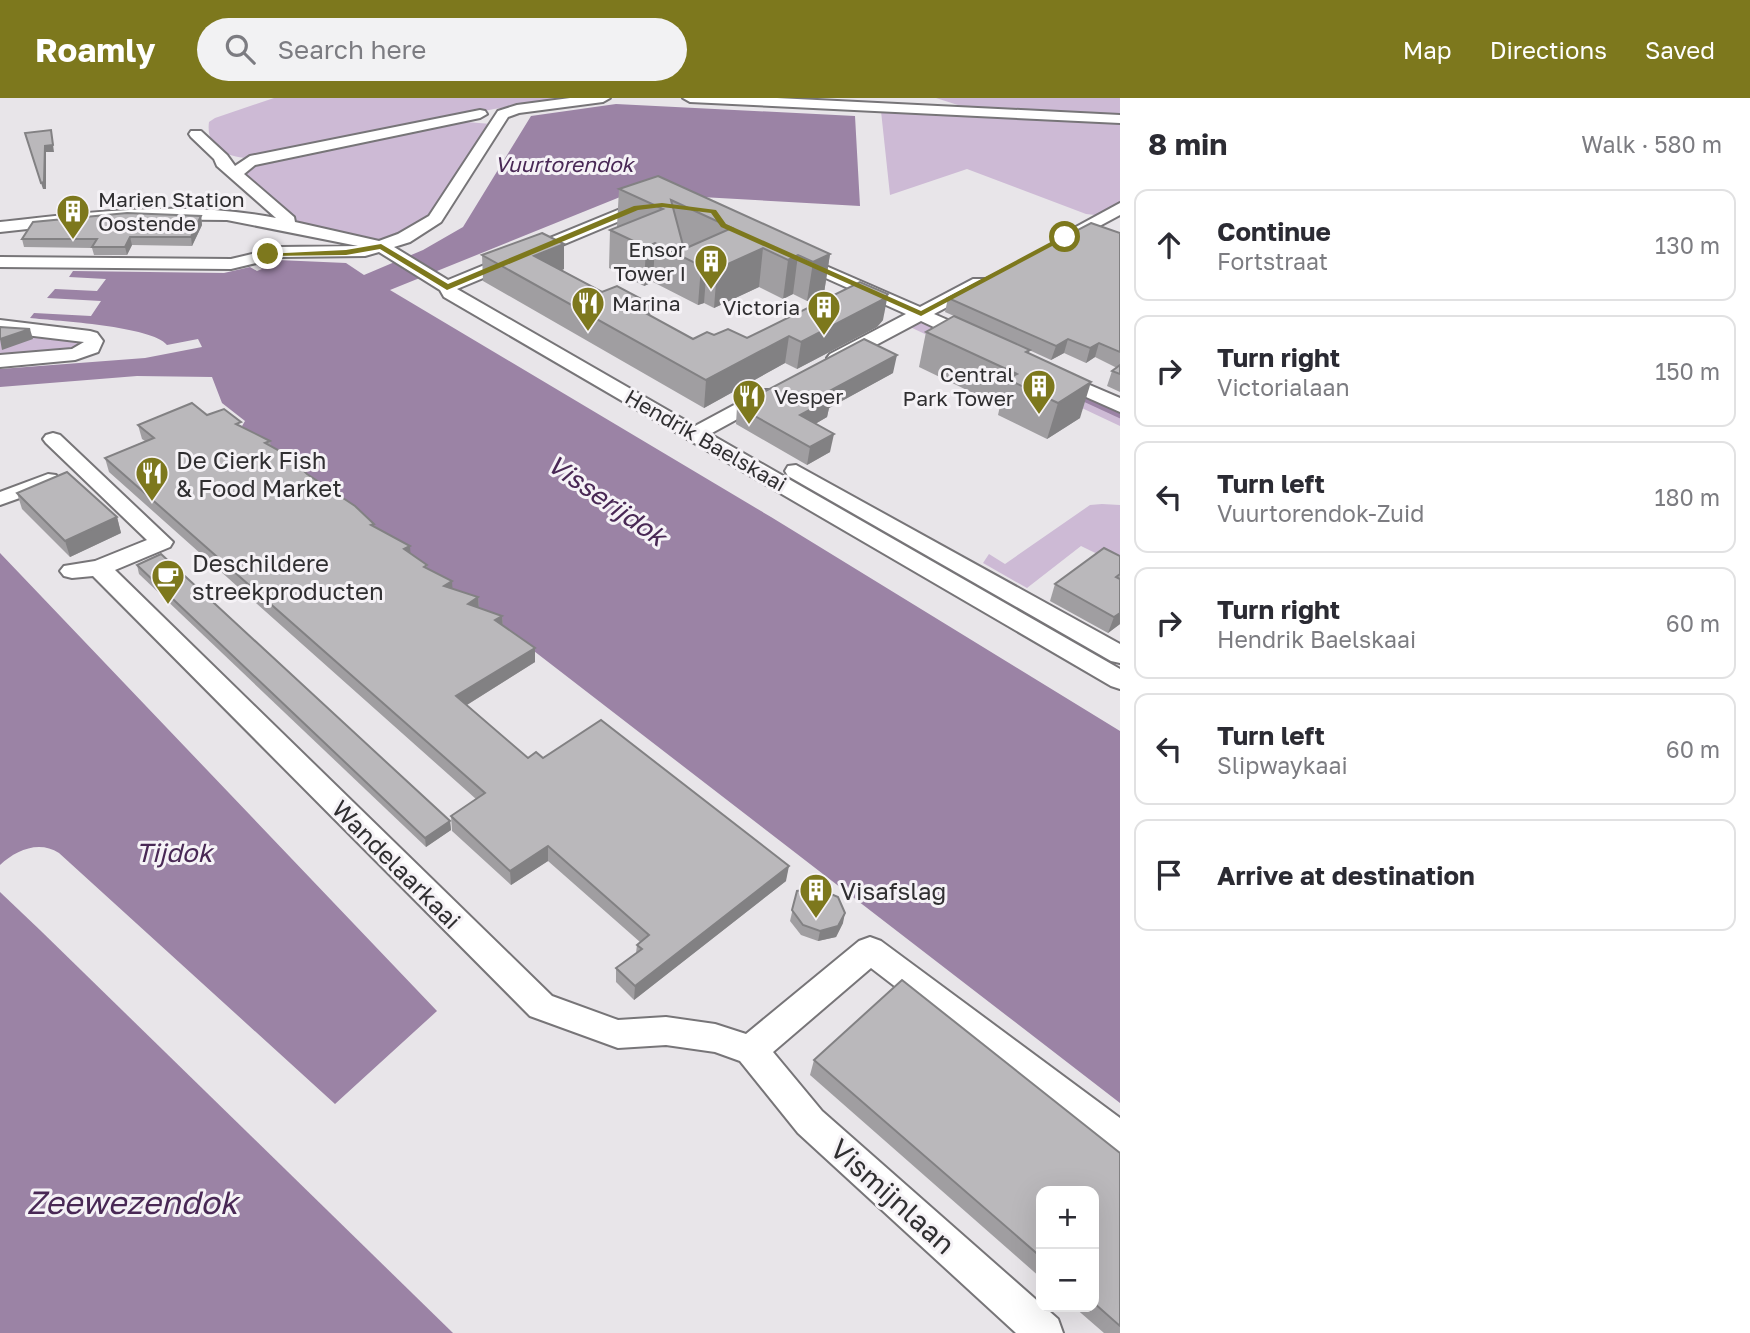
<!DOCTYPE html>
<meta charset="utf-8">
<style>
:root{--surface:#fff;--page:#f2f2f3;--text:#2b2b33;--muted:#7c7c81;--line:#e1e1e2;--accent:#7d781d}
body{margin:0;font-family:"Golos Text",sans-serif;background:var(--page);color:var(--text)}
.controls{position:absolute;right:21px;bottom:21px;display:grid;overflow:hidden;border-radius:14px;box-shadow:0 7px 28px #0002}
.controls button{width:63px;height:63px;display:grid;place-items:center;padding:0;border:0;border-bottom:2px solid var(--line);background:var(--surface);color:var(--text);font:35px sans-serif}
.stop{position:absolute;width:21px;height:21px;margin:-16px;border:5px solid #7d781d;border-radius:50%;background:#fff}
.stop.end{background:#7d781d;border-color:#fff;box-shadow:0 2px 7px #0008}
.list{margin:0;padding:0;list-style:none}
h2{display:flex;justify-content:space-between;align-items:center;height:91px;margin:0;padding:0 28px;font-size:30px}
h2 small{font-size:23px;font-weight:400;color:var(--muted)}
.list li{display:grid;grid-template-columns:46px 1fr auto;gap:21px;align-items:center;box-sizing:border-box;height:112px;margin:0 14px 14px;padding:0 14px;border:2px solid var(--line);border-radius:14px}
.list b{display:block;font-size:26px;white-space:nowrap}
.list p{margin:0;font-size:23px;white-space:nowrap;color:var(--muted)}
.list em{font-size:23px;font-style:normal;color:var(--muted)}
.icon{flex:none;width:38px;height:38px;fill:none;stroke:currentColor;stroke-width:2;stroke-linecap:round;stroke-linejoin:round}
.map{position:relative;flex:none;width:1120px;height:1235px;overflow:hidden}
header{display:flex;align-items:center;gap:42px;box-sizing:border-box;height:98px;padding:0 35px;background:var(--accent);color:#fff}
header strong{font-size:33px}
nav{display:flex;gap:38px;margin-inline-start:auto;font-size:24px}
.search{width:490px;height:63px;background:var(--page);display:flex;align-items:center;gap:18px;box-sizing:border-box;padding:0 24px;border-radius:38px;color:var(--muted);font-size:26px}
main{display:flex}
aside{flex:1;background:var(--surface)}
.map>svg:first-child{display:block}
.green{fill:#cdbad5}
.water{fill:#9b83a5}
.lines{fill:none;stroke-linecap:round;stroke-linejoin:round}
.stream{stroke:#9b83a5;stroke-width:4.5}
.minor-casing{stroke:#777578;stroke-width:4}
.minor{fill:#fff;fill-rule:evenodd}
.wall{fill:#a09ea1}
.shaded-wall{fill:#828183}
.building{fill:#bab8bb;stroke:#828183;stroke-width:2;fill-rule:evenodd}
.route{fill:#7d781d}
.labels{text-anchor:middle;dominant-baseline:central;stroke-width:6;stroke-linejoin:round;paint-order:stroke}
.far-water-label{font-size:21px;font-style:italic;fill:#492855;stroke:#f5f2f6}
.far-poi-label{font-size:21px;fill:#302f31;stroke:#f5f2f6;text-anchor:start}
.far-street-label{font-size:21px;fill:#302f31;stroke:#f5f2f6}
.poi-label{font-size:24px;fill:#302f31;stroke:#f5f2f6;text-anchor:start}
.street-label{font-size:24px;fill:#302f31;stroke:#f5f2f6}
.water-label{font-size:26px;font-style:italic;fill:#492855;stroke:#f5f2f6}
.near-street-label{font-size:28px;fill:#302f31;stroke:#f5f2f6}
.near-water-label{font-size:32px;font-style:italic;fill:#492855;stroke:#f5f2f6}
</style>
<header>
<strong>Roamly</strong>
<div class="search"><svg class="icon" aria-label="search" viewBox="0 0 24 24"><circle cx="10" cy="10" r="6"/><path d="M15 15l6 6"/></svg>Search here</div>
<nav><a>Map</a><a>Directions</a><a>Saved</a></nav>
</header>
<main>
<div class="map">
<svg width="1120" height="1235" viewBox="0 0 1120 1235">
<rect width="100%" height="100%" fill="#e8e5e9"/>
<g class="green">
<path d="M274,0H574L494,11L255,60C232,61 205,53 209,24L215,20Z"/>
<polygon points="936,0 1120,0 1120,16 961,8"/>
<polygon points="881,13 1120,24 1120,104 1095,117 1086,116 967,71 890,97"/>
<polygon points="455,23 491,26 429,121 397,139 375,144 295,125 239,77 252,65"/>
<polygon points="923,219 1120,310 1120,328 908,228"/>
<polygon points="0,231 90,243 62,256 0,260"/>
<polygon points="1102,406 1120,407 1120,467 1081,448 1027,490 983,465 989,456 1005,466 1090,407"/>
</g>
<g class="water">
<path d="M616,6L855,18L860,108L630,95L390,192L771,419L1120,633V1005L242,328L245,323L222,305L212,279L137,278L0,289V271L145,260L202,249L198,241L167,247C152,228 57,223 30,220L34,215L91,218L101,203L47,200L55,191L97,193L106,181L69,179L73,173L224,175L250,169L257,173L262,171L250,162L270,157L278,162L346,165L364,177L423,152L463,129L531,18Z"/>
<path d="M0,455L437,913L335,1006L59,755C39,742 16,752 0,767Z"/>
<polygon points="0,794 41,833 453,1235 0,1235"/>
</g>
<g class="lines">
<polyline class="stream" points="1081,300 1120,318"/>
<defs>
<g id="minor">
<path d="M570,0H610L603,4L519,15L508,19L441,124L410,144L394,149L448,182L630,107L655,104L657,107L655,110L641,114L457,191L695,328L762,292H776L779,296L776,300L710,336L1120,571V591L1111,588L444,199L440,192L379,154L365,158L282,159L231,171L0,169V159L231,161L282,149L358,148L227,122L119,121L0,134V124C91,114 185,102 276,120L217,68L214,61L191,39L189,36L191,33H201L227,57L235,68L250,58L480,12L485,13L487,16L480,20L255,67L244,76L294,119L295,124L379,143L398,136L429,118L498,13L517,7Z"/>
<polygon points="683,0 777,0 1120,17 1120,25 690,4"/>
<polygon points="1120,105 1120,117 1066,146 1054,146 1052,142"/>
<polygon points="796,155 920,209 973,181 985,181 988,185 985,189 934,216 982,237 984,241 982,245 968,245 921,223 844,264 830,264 827,260 830,256 906,216 790,164 787,160"/>
<polygon points="0,222 90,233 97,235 103,243 98,254 75,262 0,269 0,257 72,251 84,244 0,234"/>
<polygon points="1057,273 1120,300 1120,314 1050,283 1047,279"/>
<polygon points="53,335 60,337 173,444 170,449 115,472 552,898 618,922 666,919 715,926 746,936 859,843 870,839 881,843 1120,1020 1120,1057 1108,1052 871,870 773,954 822,1013 1058,1221 1063,1235 1016,1235 798,1035 740,963 715,954 666,947 618,950 530,918 93,478 72,480 64,478 60,473 64,468 95,463 147,442 46,345 43,341 46,337"/>
<polygon points="796,367 1120,546 1120,565 1111,563 788,378 785,373 788,368"/>
<polygon points="48,376 56,377 59,382 56,387 0,407 0,394"/>
</g>
</defs>
<use href="#minor" class="minor-casing"/>
<use href="#minor" class="minor"/>
</g>
<g class="wall">
<polygon points="658,78 830,156 824,195 807,203 793,196 783,201 759,189 714,210 704,205 698,207 653,184 644,188 609,170 610,132 619,128 617,128 619,91"/>
<polygon points="201,118 202,127 192,148 132,147 127,157 94,157 92,150 24,149 22,141"/>
<polygon points="1120,135 1120,294 1107,288 1112,273 1117,270 1095,259 1086,265 1064,255 1051,262 1029,252 1029,255 1080,320 1047,341 998,317 1000,308 919,269 926,234 954,218 945,214 948,200"/>
<polygon points="564,146 564,171 562,172 602,194 651,206 650,218 693,241 714,237 747,240 883,222 877,229 797,271 785,265 704,310 483,183 482,157"/>
<polygon points="893,275 829,310 827,319 815,326 830,354 807,367 736,326 737,308"/>
<polygon points="138,327 242,329 270,343 271,349 375,429 427,467 427,470 452,490 478,499 479,509 502,518 503,528 535,550 535,564 467,607 528,660 543,660 786,783 634,902 616,884 616,870 636,855 637,847 640,844 548,763 511,787 452,733 451,718 476,701 109,374 105,360 145,343 142,341"/>
<polygon points="17,395 117,419 121,435 70,459 22,411"/>
<polygon points="1120,458 1120,526 1108,535 1050,503 1055,486"/>
<polygon points="137,467 450,723 451,732 426,749 139,476"/>
<polygon points="797,793 843,825 836,839 818,843 801,837 790,823"/>
<polygon points="814,962 1120,1055 1120,1235 1104,1235 1074,1209 1094,1209 1094,1093 1041,1093 1041,1180 810,977"/>
</g>
<g class="shaded-wall">
<polygon points="51,32 54,54 46,54 46,91 43,91 41,85 45,48"/>
<polygon points="201,118 202,127 192,148 191,139"/>
<polygon points="130,139 132,147 127,157 125,149"/>
<polygon points="655,145 653,184 644,188 646,149"/>
<polygon points="564,146 564,171 534,184 534,158"/>
<polygon points="763,150 759,189 714,210 717,171"/>
<polygon points="830,156 824,195 807,203 813,164"/>
<polygon points="798,157 793,196 783,201 788,162"/>
<polygon points="707,166 704,205 698,207 701,168"/>
<polygon points="888,196 883,222 877,229 797,271 801,244"/>
<polygon points="651,206 649,232 638,211"/>
<polygon points="30,231 33,241 2,252 0,241"/>
<polygon points="789,238 785,265 704,310 706,282"/>
<polygon points="1068,241 1064,255 1051,262 1056,248"/>
<polygon points="1099,245 1095,259 1086,265 1090,250"/>
<polygon points="897,257 893,275 829,310 827,319 798,336 800,317 822,297"/>
<polygon points="1091,284 1080,320 1047,341 1058,305"/>
<polygon points="834,336 830,354 807,367 810,349"/>
<polygon points="117,419 121,435 70,459 65,443"/>
<polygon points="410,448 411,462 404,451"/>
<polygon points="452,483 453,498 444,488"/>
<polygon points="478,499 479,514 468,506"/>
<polygon points="1120,515 1120,526 1108,535 1114,519"/>
<polygon points="502,518 503,532 495,522"/>
<polygon points="535,550 535,564 457,613 456,598"/>
<polygon points="450,723 451,732 426,749 425,740"/>
<polygon points="548,748 548,763 511,787 510,773"/>
<polygon points="789,768 786,783 634,902 635,888"/>
<polygon points="845,815 843,825 836,839 818,843 820,833"/>
</g>
<g class="building">
<polygon points="51,32 53,47 45,48 44,84 41,85 25,35"/>
<path d="M658,78L830,156L813,164L798,157L788,162L763,150L717,171L707,166L701,168L655,145L646,149L610,132L663,111L619,91ZM671,102L732,130L684,151Z"/>
<polygon points="127,115 201,118 191,139 130,139 125,149 92,149 97,141 22,141 33,124"/>
<polygon points="1091,125 1120,135 1120,254 1099,245 1090,250 1068,241 1056,248 948,200"/>
<polygon points="542,135 564,146 534,158 602,194 617,188 651,206 638,211 693,241 707,234 714,237 728,231 747,240 860,184 888,196 882,202 801,244 789,238 706,282 482,157"/>
<polygon points="954,218 1030,252 1026,254 1091,284 1058,305 1007,281 1017,276 926,234"/>
<polygon points="0,229 30,231 0,241"/>
<polygon points="864,241 897,257 822,297 830,301 800,317 834,336 810,349 737,308"/>
<polygon points="1120,267 1120,276 1112,273"/>
<polygon points="192,305 207,317 224,311 241,324 236,326 270,343 265,345 287,357 307,376 355,408 374,426 371,427 410,448 404,451 427,467 424,469 452,483 444,488 478,499 468,506 502,518 495,522 535,550 456,598 528,660 536,654 543,660 601,622 789,768 635,888 616,870 642,851 637,847 649,837 548,748 510,773 451,718 485,695 105,360 154,340 138,327"/>
<polygon points="67,374 117,419 65,443 17,395"/>
<polygon points="1104,450 1120,458 1120,476 1116,479 1120,481 1120,515 1114,519 1055,486"/>
<polygon points="161,456 450,723 425,740 137,467"/>
<polygon points="817,790 838,799 845,815 838,828 820,833 803,827 792,812 797,793"/>
<polygon points="902,882 1120,1055 1120,1228 1094,1205 1094,1093 1041,1093 1041,1159 814,962"/>
</g>
<polygon class="route" points="662,105 716,112 726,126 921,213 1062,138 1069,139 921,218 721,129 711,115 662,109 638,112 447,192 380,151 346,157 268,158 265,156 346,152 381,146 448,186 634,108"/>
<defs>
<symbol id="building-pin" viewBox="-11 -11 22 30"><path d="M0 17L-7.5 6A9.5 9.5 0 1 1 7.5 6Z" fill="#7d781d" stroke="#f5f2f6"/><path d="M-4-6H4V6H1V3H-1V6H-4ZM-2.5-4.3h1.7v1.8h-1.7ZM.8-4.3h1.7v1.8H.8ZM-2.5-1h1.7V.8h-1.7ZM.8-1h1.7V.8H.8Z" fill="#fff"/></symbol>
<symbol id="restaurant-pin" viewBox="-11 -11 22 30"><path d="M0 17L-7.5 6A9.5 9.5 0 1 1 7.5 6Z" fill="#7d781d" stroke="#f5f2f6"/><path d="M-5-6h1v4h1v-4h1v4h1v-4h1v5L-1.5 .5V6h-2V.5L-5-1ZM5-6V6H3V1.5H1.5Q1.5-4 5-6Z" fill="#fff"/></symbol>
<symbol id="cafe-pin" viewBox="-11 -11 22 30"><path d="M0 17L-7.5 6A9.5 9.5 0 1 1 7.5 6Z" fill="#7d781d" stroke="#f5f2f6"/><path d="M-5.5-4.5H6V0H3Q3 3.5 0 3.5H-2.5Q-5.5 3.5-5.5 0ZM3-3.2v2h1.7v-2ZM-6 4.5H4V6H-6Z" fill="#fff"/></symbol>
</defs>
<g fill-rule="evenodd">
<use href="#building-pin" x="54" y="94" width="38" height="52"/>
<use href="#building-pin" x="692" y="144" width="38" height="52"/>
<use href="#restaurant-pin" x="569" y="186" width="38" height="52"/>
<use href="#building-pin" x="805" y="190" width="38" height="52"/>
<use href="#building-pin" x="1020" y="269" width="38" height="52"/>
<use href="#restaurant-pin" x="730" y="279" width="38" height="52"/>
<use href="#restaurant-pin" x="133" y="356" width="38" height="52"/>
<use href="#cafe-pin" x="149" y="459" width="38" height="52"/>
<use href="#building-pin" x="797" y="773" width="38" height="52"/>
</g>
<g class="labels">
<g class="far-water-label">
<text x="564" y="66">Vuurtorendok</text>
</g>
<g class="far-poi-label">
<text x="98" y="101">Marien Station<tspan x="98" dy="24">Oostende</tspan></text>
<text x="686" y="151" text-anchor="end">Ensor<tspan x="686" dy="24">Tower I</tspan></text>
<text x="612" y="205">Marina</text>
<text x="800" y="209" text-anchor="end">Victoria</text>
<text x="1014" y="276" text-anchor="end">Central<tspan x="1014" dy="24">Park Tower</tspan></text>
<text x="774" y="298">Vesper</text>
</g>
<g class="far-street-label">
<text transform="translate(706 342) rotate(30)">Hendrik Baelskaai</text>
</g>
<g class="poi-label">
<text x="176" y="361">De Cierk Fish<tspan x="176" dy="28">&amp; Food Market</tspan></text>
<text x="192" y="464">Deschildere<tspan x="192" dy="28">streekproducten</tspan></text>
<text x="840" y="792">Visafslag</text>
</g>
<g class="street-label">
<text transform="translate(397 766) rotate(45)">Wandelaarkaai</text>
</g>
<g class="water-label">
<text transform="translate(607 402) rotate(35)">Visserijdok</text>
<text x="174" y="754">Tijdok</text>
</g>
<g class="near-street-label">
<text transform="translate(893 1098) rotate(42)">Vismijnlaan</text>
</g>
<g class="near-water-label">
<text x="132" y="1104">Zeewezendok</text>
</g>
</g>
</svg>
<div class="controls">
<button>+</button>
<button>−</button>
</div>
<div class="stop" style="left:1065px;top:139px"></div>
<div class="stop end" style="left:268px;top:156px"></div>
</div>
<aside>
<h2>8 min<small>Walk · 580 m</small></h2>
<ul class="list">
<li><svg class="icon" aria-label="ahead" viewBox="0 0 24 24"><path d="M12 20V5M6 11l6-6 6 6"/></svg><div><b>Continue</b><p>Fortstraat</p></div><em>130 m</em></li>
<li><svg class="icon" aria-label="right" viewBox="0 0 24 24"><path d="M7 20v-9h11M14 6l5 5-5 5"/></svg><div><b>Turn right</b><p>Victorialaan</p></div><em>150 m</em></li>
<li><svg class="icon" aria-label="left" viewBox="0 0 24 24"><path d="M17 20v-9H6M10 6l-5 5 5 5"/></svg><div><b>Turn left</b><p>Vuurtorendok-Zuid</p></div><em>180 m</em></li>
<li><svg class="icon" aria-label="right" viewBox="0 0 24 24"><path d="M7 20v-9h11M14 6l5 5-5 5"/></svg><div><b>Turn right</b><p>Hendrik Baelskaai</p></div><em>60 m</em></li>
<li><svg class="icon" aria-label="left" viewBox="0 0 24 24"><path d="M17 20v-9H6M10 6l-5 5 5 5"/></svg><div><b>Turn left</b><p>Slipwaykaai</p></div><em>60 m</em></li>
<li><svg class="icon" aria-label="arrive" viewBox="0 0 24 24"><path d="M6 21V4h12l-3 4 3 4H6"/></svg><div><b>Arrive at destination</b></div></li>
</ul>
</aside>
</main>
